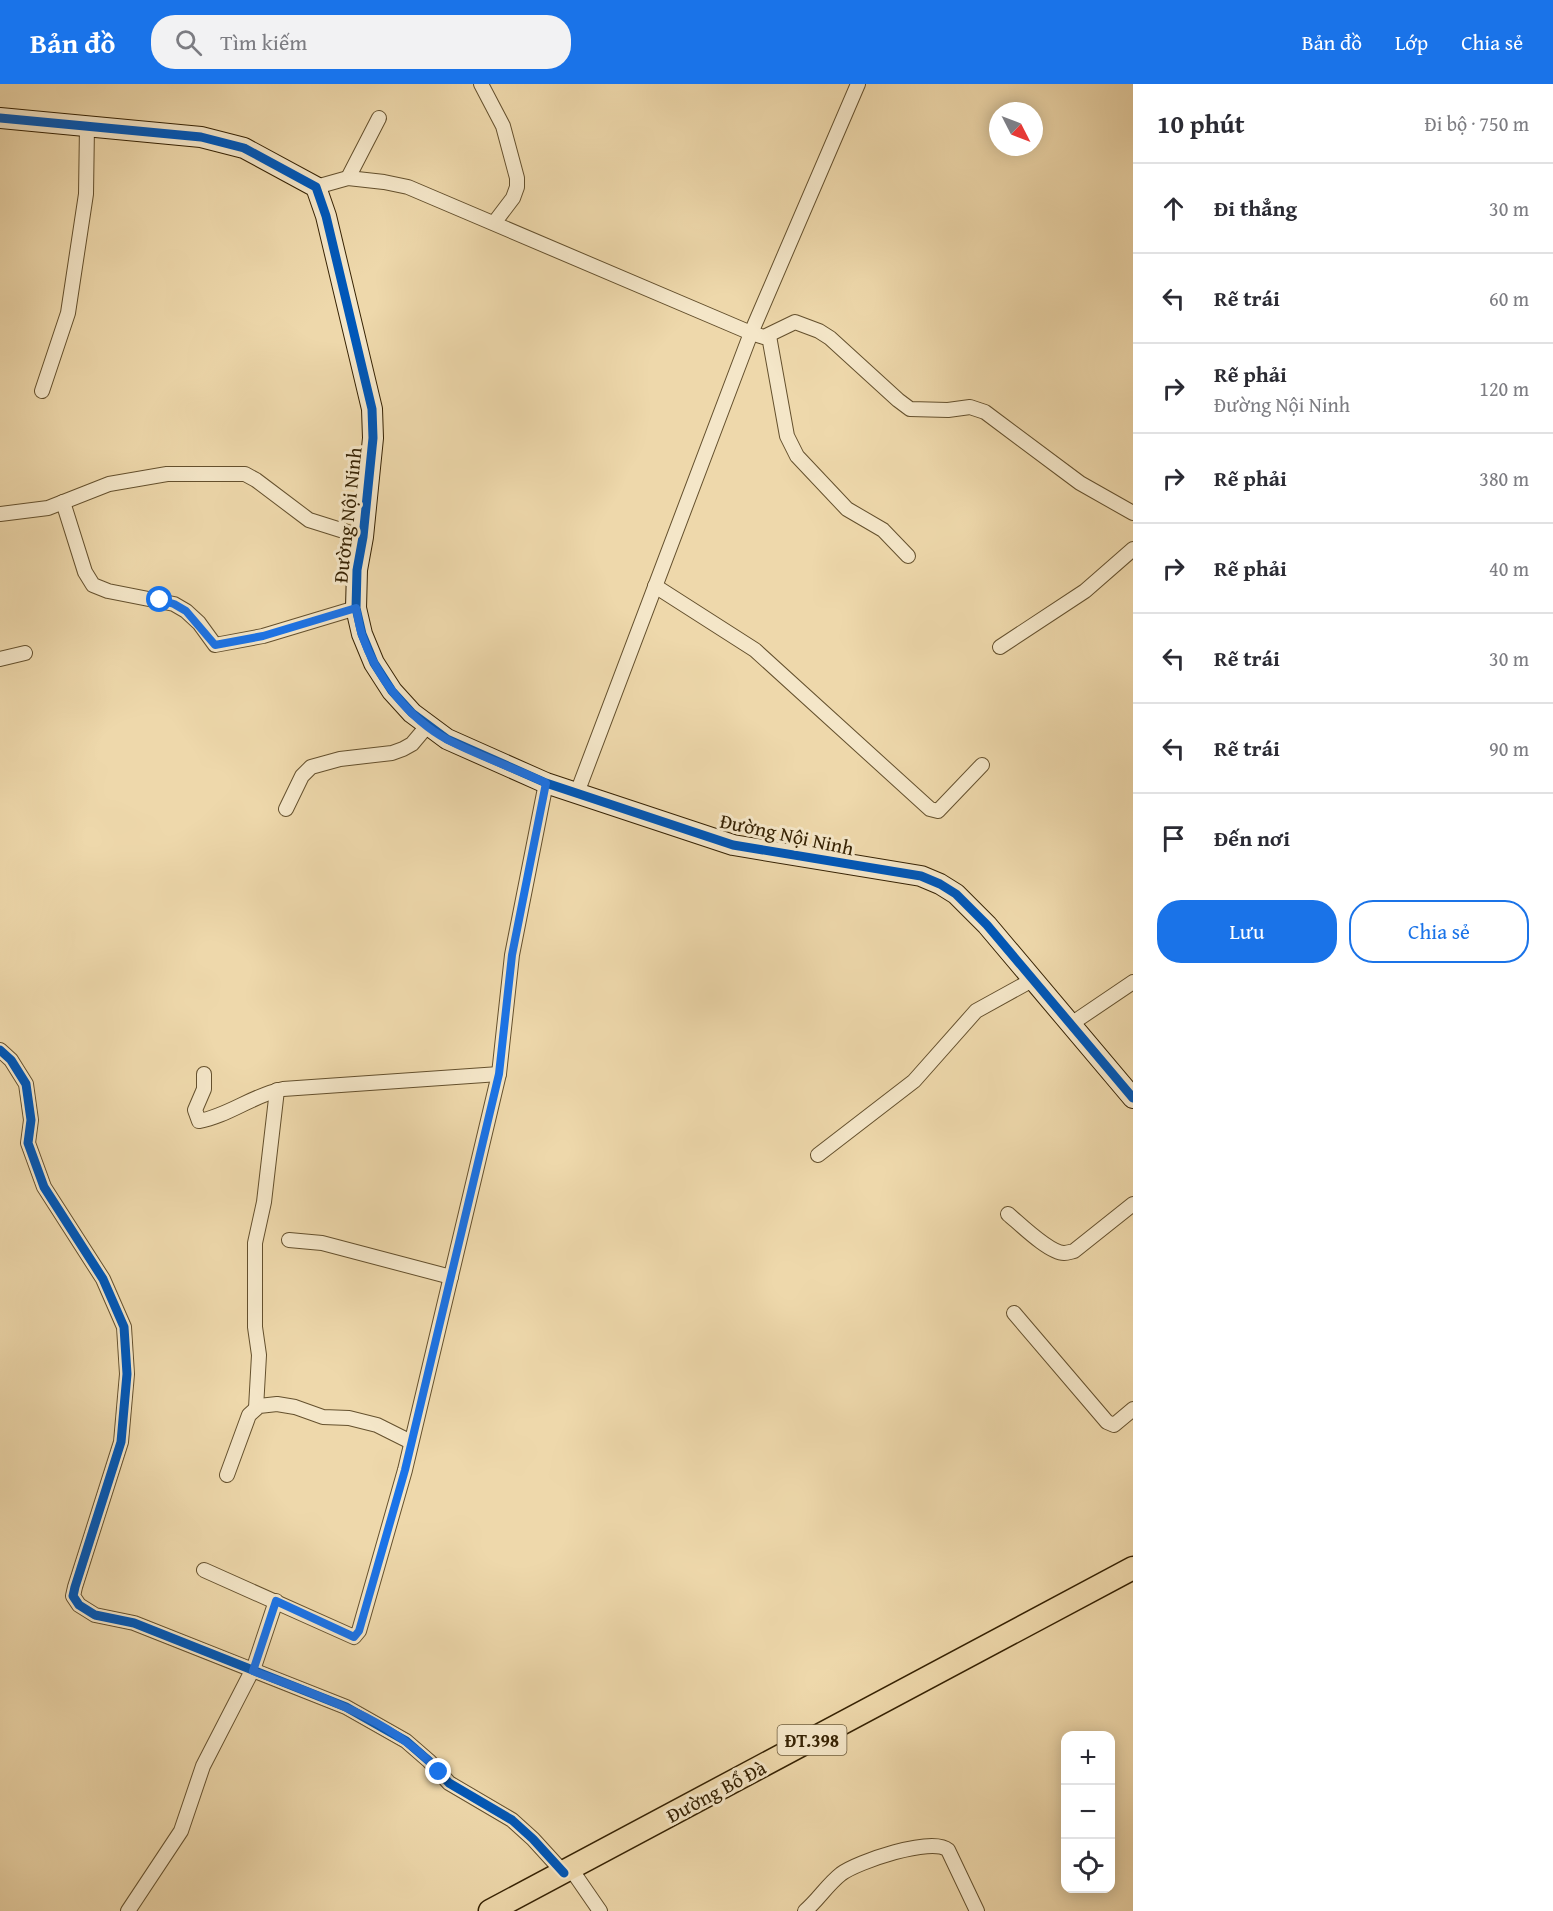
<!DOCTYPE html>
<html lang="vi">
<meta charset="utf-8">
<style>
:root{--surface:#fff;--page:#f2f2f3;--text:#2b2b33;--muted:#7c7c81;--line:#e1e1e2;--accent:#1a73e8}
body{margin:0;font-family:"Gentium Book Plus",serif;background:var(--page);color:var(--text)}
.controls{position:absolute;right:18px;bottom:18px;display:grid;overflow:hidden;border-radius:12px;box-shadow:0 3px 15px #0003}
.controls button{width:54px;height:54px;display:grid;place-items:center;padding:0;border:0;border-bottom:2px solid var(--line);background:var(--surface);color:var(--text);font:30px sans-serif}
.compass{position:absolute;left:989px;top:18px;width:54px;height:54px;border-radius:50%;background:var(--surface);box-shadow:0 3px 15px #0003;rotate:132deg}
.stop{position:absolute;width:18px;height:18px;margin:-14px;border:4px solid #1a73e8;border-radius:50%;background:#fff}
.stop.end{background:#1a73e8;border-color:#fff;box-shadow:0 2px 6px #0008}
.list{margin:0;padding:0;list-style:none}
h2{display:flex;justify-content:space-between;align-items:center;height:78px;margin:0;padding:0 24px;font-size:26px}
h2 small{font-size:20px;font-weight:400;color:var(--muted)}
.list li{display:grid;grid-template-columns:39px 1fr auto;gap:18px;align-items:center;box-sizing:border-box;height:90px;padding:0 24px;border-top:2px solid var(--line)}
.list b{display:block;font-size:22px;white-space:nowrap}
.list p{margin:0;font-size:20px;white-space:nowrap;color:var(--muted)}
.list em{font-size:20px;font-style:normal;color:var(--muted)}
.actions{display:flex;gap:12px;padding:18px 24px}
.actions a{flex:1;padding:14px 0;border:2px solid var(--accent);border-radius:24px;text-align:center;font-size:21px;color:var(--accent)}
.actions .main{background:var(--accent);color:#fff}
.icon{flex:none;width:33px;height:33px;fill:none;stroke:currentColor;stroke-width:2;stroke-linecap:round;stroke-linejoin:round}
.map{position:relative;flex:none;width:1133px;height:1827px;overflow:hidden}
header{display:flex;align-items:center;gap:36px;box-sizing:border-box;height:84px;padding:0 30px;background:var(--accent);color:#fff}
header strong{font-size:28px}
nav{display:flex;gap:33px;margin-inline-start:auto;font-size:21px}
.search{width:420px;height:54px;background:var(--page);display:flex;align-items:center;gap:15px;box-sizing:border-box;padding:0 21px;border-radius:24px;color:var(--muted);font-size:22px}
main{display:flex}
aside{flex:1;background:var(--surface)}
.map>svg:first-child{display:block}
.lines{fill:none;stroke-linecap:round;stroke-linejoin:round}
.street-casing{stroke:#64502d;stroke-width:16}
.secondary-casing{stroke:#362203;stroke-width:22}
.primary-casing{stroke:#362203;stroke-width:25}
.street{stroke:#f4e6c8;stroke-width:14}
.secondary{stroke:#f4e6c8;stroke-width:20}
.primary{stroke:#eed8ab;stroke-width:22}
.cycleway-casing{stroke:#f4e6c8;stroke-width:13}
.cycleway{stroke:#0057b8;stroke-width:9}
.route{stroke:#1a73e8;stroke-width:8}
.labels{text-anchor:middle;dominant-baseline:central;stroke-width:6;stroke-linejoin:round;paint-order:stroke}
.shield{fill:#f4e6c8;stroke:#6f5d3e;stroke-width:1.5}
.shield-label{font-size:18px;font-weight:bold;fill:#362203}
.street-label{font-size:20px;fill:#362203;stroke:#f4e6c8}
</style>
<header>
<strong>Bản đồ</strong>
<div class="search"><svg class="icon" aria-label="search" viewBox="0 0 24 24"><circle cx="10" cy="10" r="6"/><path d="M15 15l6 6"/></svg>Tìm kiếm</div>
<nav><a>Bản đồ</a><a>Lớp</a><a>Chia sẻ</a></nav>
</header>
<main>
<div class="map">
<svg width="1133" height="1827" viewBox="0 0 1133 1827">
<rect width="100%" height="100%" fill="#eed8ab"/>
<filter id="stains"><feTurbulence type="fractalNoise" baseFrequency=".00333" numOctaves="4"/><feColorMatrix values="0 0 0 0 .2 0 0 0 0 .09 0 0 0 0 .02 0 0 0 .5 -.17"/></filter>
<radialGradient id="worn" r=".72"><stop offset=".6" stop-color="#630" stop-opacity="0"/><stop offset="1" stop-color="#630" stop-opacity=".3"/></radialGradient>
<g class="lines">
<defs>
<g id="street">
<polyline points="481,0 503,42 517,94 517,103 513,114 494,139"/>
<polyline points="348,94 379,34"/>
<polyline points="316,103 348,94 384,98 408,103 751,249 764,253 795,238 819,247 830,254 898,316 910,325 948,326 970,323 985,328 1080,399 1133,429"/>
<polyline points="769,252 787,352 797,372 847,425 883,446 908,472"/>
<polyline points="42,307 68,229 86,110 87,42"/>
<polyline points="63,418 85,488 93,501 108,507 174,520 186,527 199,539 215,561 263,552 356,524"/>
<polyline points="0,430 48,424 109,400 167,390 245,390 256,396 309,436 363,453"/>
<polyline points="655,502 755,566 930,725 938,727 982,681"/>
<polyline points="1000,563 1085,507 1133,465"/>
<polyline points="0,575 25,569"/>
<polyline points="577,709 751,249 858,0"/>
<polyline points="286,725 302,692 311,683 340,675 392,669 403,665 412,660 428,641"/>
<polyline points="1071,940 1133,898"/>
<polyline points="0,966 11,976 26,1000 31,1036 28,1059 44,1103 103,1195 124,1243 127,1290 121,1358 75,1503 73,1512 79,1521 95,1531 134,1539 346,1623 406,1657 429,1677 449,1699 512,1736 533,1755 564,1789"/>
<path d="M204,990V1005L195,1026L199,1037C228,1032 253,1011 283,1005L499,990"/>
<polyline points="818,1071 914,997 976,927 1034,895"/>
<path d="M1008,1130C1020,1140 1049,1169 1064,1169C1067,1169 1070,1168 1074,1167L1133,1120"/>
<polyline points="289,1156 322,1159 451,1193"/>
<polyline points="1014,1229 1107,1338 1114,1341 1133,1325"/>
<polyline points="256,1324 259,1271 255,1243 255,1159 264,1118 277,1006"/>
<polyline points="227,1391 249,1331 259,1322 277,1320 295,1323 323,1333 349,1334 377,1341 411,1358"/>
<polyline points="204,1486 354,1553 359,1547 405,1386 499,990 512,871 546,699"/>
<polyline points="571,1785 600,1827"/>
<polyline points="128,1827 181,1747 203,1682 254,1583 276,1517"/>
<path d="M805,1827C818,1816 827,1801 841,1790C857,1778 932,1752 948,1766L977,1827"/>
</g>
<polyline id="secondary" points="0,34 201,53 244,64 316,103 326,132 372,325 373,354 363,453 357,486 356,524 362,550 374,579 392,607 412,629 447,655 546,699 733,761 921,792 940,800 956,810 987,841 1133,1014"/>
<polyline id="primary" points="490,1827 1133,1484"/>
</defs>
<use href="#street" class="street-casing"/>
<use href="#secondary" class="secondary-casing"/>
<use href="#primary" class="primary-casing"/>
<use href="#street" class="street"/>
<use href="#secondary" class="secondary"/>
<use href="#primary" class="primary"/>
<defs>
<g id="cycleway">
<polyline points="0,34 201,53 244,64 316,103 326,132 372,325 373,354 363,453 357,486 356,524 362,550 374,579 392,607 412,629 447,655 546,699 733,761 921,792 940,800 956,810 987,841 1133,1014"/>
<polyline points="0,966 11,976 26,1000 31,1036 28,1059 44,1103 103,1195 124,1243 127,1290 121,1358 75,1503 73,1512 79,1521 95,1531 134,1539 346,1623 406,1657 429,1677 449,1699 512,1736 533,1755 564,1789"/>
</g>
</defs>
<use href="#cycleway" class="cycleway-casing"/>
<use href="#cycleway" class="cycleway"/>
</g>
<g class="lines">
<path class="route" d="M160,516L174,520L186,527L215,561L263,552L356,524C358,533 359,542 362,551C376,593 409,635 448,656C479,672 514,684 546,699L512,871L499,990L405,1386L359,1547L354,1553L276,1517L253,1587C318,1612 392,1634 439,1688"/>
</g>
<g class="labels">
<rect class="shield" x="777.5" y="1641" width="69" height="30" rx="4.5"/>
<g class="shield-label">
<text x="812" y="1656">ĐT.398</text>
</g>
<g class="street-label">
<text transform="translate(347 431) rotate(-84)">Đường Nội Ninh</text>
<text transform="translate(787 750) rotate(12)">Đường Nội Ninh</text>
<text transform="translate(716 1707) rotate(-28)">Đường Bổ Đà</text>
</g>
</g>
<rect width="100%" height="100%" filter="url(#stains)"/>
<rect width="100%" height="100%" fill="url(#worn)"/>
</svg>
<div class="controls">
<button>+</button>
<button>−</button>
<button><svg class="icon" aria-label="locate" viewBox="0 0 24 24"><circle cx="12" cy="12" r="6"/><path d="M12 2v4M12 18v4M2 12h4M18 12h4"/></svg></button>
</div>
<svg class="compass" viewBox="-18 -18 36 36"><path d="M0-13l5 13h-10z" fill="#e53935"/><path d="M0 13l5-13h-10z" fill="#7c7c81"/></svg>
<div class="stop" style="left:160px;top:516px"></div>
<div class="stop end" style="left:439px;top:1688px"></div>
</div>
<aside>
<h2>10 phút<small>Đi bộ · 750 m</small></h2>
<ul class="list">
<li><svg class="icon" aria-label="ahead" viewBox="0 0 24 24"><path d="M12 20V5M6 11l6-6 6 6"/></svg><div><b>Đi thẳng</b></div><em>30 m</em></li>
<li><svg class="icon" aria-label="left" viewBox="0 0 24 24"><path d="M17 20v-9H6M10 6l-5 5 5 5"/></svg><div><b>Rẽ trái</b></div><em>60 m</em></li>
<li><svg class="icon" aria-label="right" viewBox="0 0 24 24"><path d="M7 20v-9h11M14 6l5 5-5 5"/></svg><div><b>Rẽ phải</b><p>Đường Nội Ninh</p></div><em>120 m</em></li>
<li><svg class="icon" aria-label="right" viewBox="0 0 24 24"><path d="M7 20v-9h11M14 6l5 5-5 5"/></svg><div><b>Rẽ phải</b></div><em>380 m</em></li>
<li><svg class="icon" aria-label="right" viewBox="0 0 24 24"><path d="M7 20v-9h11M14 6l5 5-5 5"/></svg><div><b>Rẽ phải</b></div><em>40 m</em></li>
<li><svg class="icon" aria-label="left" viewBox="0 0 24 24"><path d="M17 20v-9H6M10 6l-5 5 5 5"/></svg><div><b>Rẽ trái</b></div><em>30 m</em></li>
<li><svg class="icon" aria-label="left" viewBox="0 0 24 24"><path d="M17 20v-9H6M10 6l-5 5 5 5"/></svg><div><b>Rẽ trái</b></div><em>90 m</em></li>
<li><svg class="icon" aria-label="arrive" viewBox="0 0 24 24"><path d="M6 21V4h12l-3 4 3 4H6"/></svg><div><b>Đến nơi</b></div></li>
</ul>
<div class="actions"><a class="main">Lưu</a><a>Chia sẻ</a></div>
</aside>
</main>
